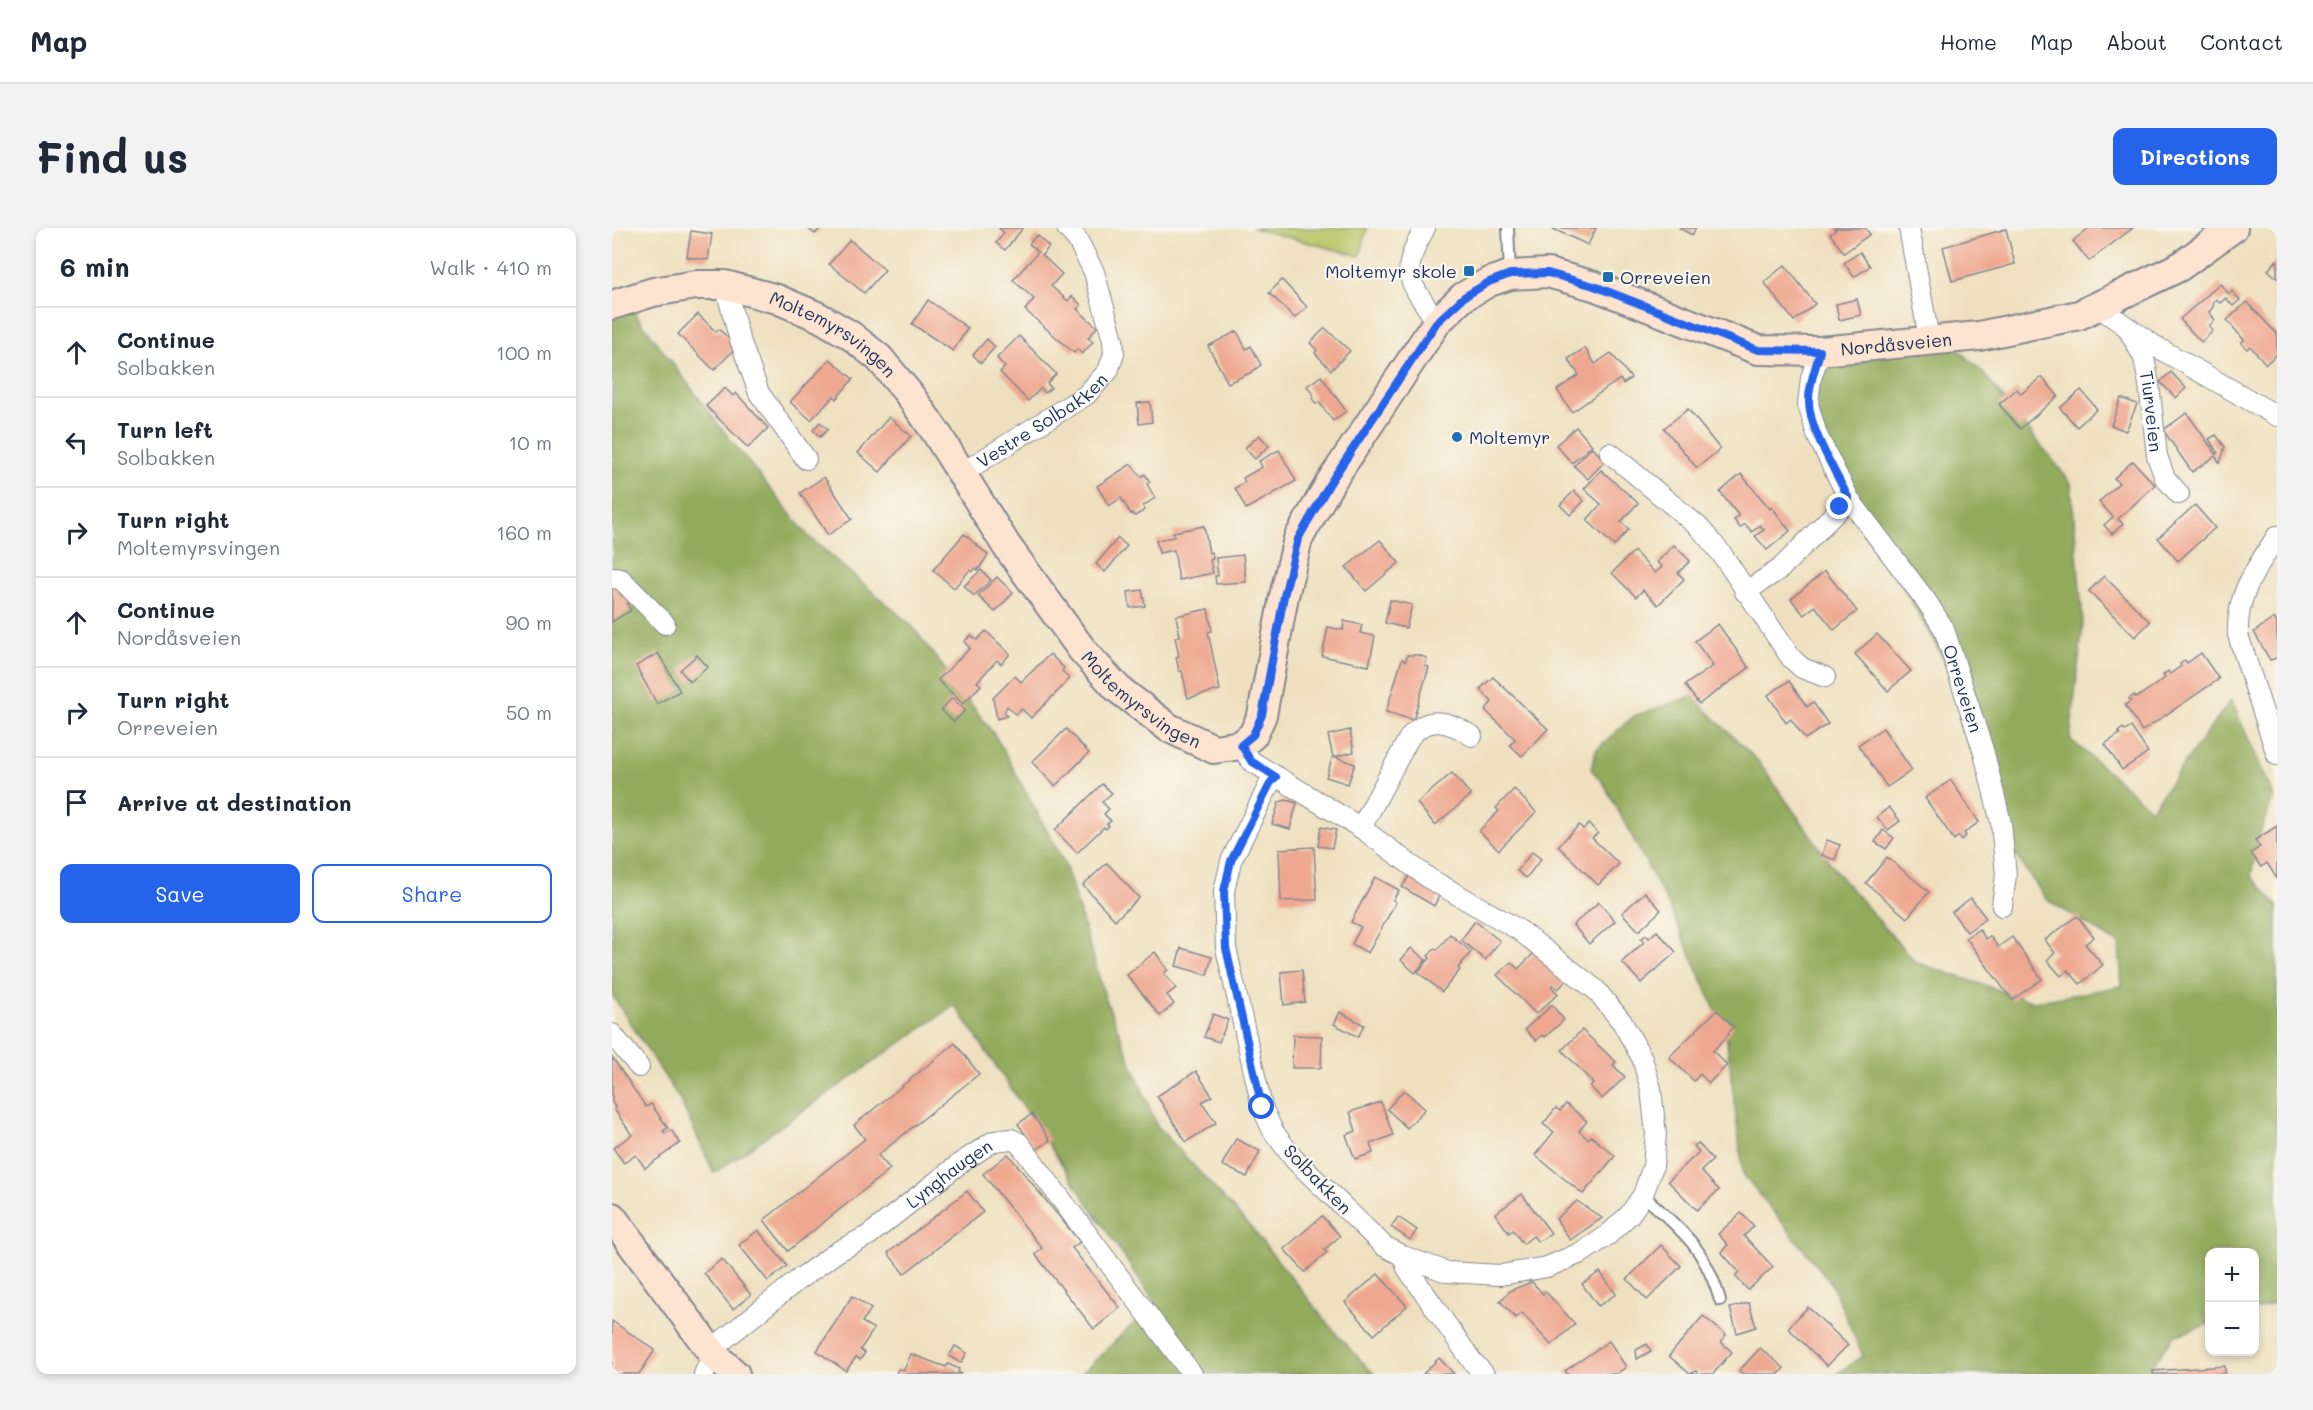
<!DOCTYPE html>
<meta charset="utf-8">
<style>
:root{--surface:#fff;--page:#f2f2f3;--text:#1f2937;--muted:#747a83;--line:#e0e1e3;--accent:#2563eb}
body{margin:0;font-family:Mali,sans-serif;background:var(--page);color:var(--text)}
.controls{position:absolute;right:18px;bottom:18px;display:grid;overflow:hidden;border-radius:12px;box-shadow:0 3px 9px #0003}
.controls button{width:54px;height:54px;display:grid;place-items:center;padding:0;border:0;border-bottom:2px solid var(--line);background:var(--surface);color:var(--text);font:30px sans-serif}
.stop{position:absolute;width:18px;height:18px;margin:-14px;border:4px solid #2563eb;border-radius:50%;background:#fff}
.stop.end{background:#2563eb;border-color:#fff;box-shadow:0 2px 6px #0008}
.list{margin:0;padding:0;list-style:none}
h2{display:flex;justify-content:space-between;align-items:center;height:78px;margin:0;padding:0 24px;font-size:26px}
h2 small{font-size:20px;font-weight:400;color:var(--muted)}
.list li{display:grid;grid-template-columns:39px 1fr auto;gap:18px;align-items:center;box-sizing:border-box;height:90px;padding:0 24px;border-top:2px solid var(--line)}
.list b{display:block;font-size:22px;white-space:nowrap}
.list p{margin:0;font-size:20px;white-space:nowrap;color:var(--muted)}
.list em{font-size:20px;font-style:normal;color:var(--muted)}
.actions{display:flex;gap:12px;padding:18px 24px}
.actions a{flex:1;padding:14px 0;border:2px solid var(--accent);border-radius:12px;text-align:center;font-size:21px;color:var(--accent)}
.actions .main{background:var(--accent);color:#fff}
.icon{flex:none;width:33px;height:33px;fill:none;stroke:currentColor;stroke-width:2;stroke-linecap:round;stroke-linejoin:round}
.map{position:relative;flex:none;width:1665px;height:1146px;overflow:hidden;border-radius:12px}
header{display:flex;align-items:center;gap:36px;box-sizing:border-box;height:84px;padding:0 30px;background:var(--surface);border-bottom:2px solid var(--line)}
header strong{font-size:28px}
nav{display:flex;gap:33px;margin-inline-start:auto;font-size:21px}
.intro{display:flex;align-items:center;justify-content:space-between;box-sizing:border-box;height:144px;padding:0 36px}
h1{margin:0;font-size:42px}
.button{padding:15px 27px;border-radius:12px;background:var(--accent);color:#fff;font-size:21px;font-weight:700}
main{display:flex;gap:36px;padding:0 36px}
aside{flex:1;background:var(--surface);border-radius:12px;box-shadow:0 3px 9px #0003}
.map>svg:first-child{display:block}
.green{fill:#b8c567;stroke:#6a7a62;stroke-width:1.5}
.forest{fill:#92aa5c;stroke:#566c5d;stroke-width:1.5}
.building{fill:#eea790}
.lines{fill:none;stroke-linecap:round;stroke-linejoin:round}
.lane-casing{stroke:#84888e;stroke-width:14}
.street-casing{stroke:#84888e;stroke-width:22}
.secondary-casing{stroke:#84888e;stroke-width:32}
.lane{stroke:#fff;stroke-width:10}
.street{stroke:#fff;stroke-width:20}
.secondary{stroke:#fde4d1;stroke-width:28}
.route{stroke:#2563eb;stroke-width:8}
.poi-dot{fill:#1f6fb2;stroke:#fbf7ec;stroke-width:2}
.labels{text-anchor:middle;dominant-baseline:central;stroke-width:4.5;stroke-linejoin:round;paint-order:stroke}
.poi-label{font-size:18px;fill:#1b2f5e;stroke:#fbf7ec;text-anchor:start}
.street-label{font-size:18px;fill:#1b2f5e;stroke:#fbf7ec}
</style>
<header>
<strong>Map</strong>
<nav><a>Home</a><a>Map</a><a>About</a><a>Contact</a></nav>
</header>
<div class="intro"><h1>Find us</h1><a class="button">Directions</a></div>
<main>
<aside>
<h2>6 min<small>Walk · 410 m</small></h2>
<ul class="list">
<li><svg class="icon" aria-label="ahead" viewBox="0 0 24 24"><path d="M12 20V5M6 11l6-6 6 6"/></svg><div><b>Continue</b><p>Solbakken</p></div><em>100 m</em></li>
<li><svg class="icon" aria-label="left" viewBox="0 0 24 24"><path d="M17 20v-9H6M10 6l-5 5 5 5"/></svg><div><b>Turn left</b><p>Solbakken</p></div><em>10 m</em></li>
<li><svg class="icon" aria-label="right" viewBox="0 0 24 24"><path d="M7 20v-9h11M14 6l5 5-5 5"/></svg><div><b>Turn right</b><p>Moltemyrsvingen</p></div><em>160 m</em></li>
<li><svg class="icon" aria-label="ahead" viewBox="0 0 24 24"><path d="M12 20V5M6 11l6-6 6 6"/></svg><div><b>Continue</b><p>Nordåsveien</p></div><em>90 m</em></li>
<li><svg class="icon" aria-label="right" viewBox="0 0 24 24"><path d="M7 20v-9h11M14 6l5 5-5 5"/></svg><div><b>Turn right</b><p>Orreveien</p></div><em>50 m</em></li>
<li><svg class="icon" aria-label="arrive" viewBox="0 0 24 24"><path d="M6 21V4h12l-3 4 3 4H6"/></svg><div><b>Arrive at destination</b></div></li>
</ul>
<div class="actions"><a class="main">Save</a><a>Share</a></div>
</aside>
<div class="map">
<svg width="1665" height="1146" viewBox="0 0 1665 1146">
<rect width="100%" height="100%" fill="#fbf7ec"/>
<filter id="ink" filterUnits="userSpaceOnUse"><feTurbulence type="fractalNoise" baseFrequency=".0167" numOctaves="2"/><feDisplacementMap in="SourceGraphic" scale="12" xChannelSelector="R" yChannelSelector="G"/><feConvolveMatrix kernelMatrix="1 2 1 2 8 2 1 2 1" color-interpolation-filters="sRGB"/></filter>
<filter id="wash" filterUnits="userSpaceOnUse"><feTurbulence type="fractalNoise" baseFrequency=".008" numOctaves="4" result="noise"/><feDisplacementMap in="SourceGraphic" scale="24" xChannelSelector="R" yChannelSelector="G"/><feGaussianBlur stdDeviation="1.35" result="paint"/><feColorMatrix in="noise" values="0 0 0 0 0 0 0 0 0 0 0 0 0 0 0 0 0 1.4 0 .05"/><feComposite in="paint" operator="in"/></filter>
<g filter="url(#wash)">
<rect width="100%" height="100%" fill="#eee0bf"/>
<polygon class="green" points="640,0 755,0 748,28"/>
<g class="forest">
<polygon points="0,83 22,84 106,196 196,308 300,398 384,509 453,636 494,772 545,898 641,1002 726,1108 762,1146 469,1146 543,1075 343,777 102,945 68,872 0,767"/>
<polygon points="1319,95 1372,146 1459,255 1471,395 1458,511 1539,581 1619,472 1662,568 1647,608 1639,648 1665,677 1665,1074 1643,1082 1642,1024 1598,1024 1597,1096 1562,1108 1534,1146 1225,1146 1251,1128 1219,1055 1131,946 1114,806 1056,676 992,556 979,541 984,522 1022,488 1080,468 1146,533 1227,647 1303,734 1422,774 1510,758 1507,716 1434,671 1391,609 1356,473 1288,354 1209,239 1204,147"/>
</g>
<g id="blocks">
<g class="building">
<polygon points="195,0 209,0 203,6"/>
<polygon points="387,0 411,0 393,22 384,15 392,5"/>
<polygon points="939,0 984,0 976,17"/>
<polygon points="1067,0 1084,0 1080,7"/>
<polygon points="1222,0 1253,0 1258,6 1232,25 1218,6 1224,2"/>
<polygon points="1477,0 1521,0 1477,33 1461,13"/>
<polygon points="1394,1 1403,36 1340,53 1331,19"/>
<polygon points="79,3 100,6 96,32 75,29"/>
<polygon points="425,7 437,19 430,27 450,46 439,58 456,73 460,68 469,77 465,81 485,99 476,110 481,114 470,126 465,121 462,125 413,82 422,71 401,52 426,24 417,16"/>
<polygon points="238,12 273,42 252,65 217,36"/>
<polygon points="1248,24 1258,38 1242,49 1232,35"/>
<polygon points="1665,32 1665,50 1656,42"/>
<polygon points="1173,37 1203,76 1182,93 1152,54"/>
<polygon points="670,52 695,79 683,90 657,65"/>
<polygon points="1608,56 1617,66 1620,63 1628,72 1621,78 1614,70 1608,75 1604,71 1602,73 1601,79 1597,84 1603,92 1597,98 1601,103 1589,114 1568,91"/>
<polygon points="1245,71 1249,87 1227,92 1224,76"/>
<polygon points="316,72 356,100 341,123 300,96"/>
<polygon points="1635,74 1665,106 1665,126 1654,136 1638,118 1635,121 1629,115 1632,112 1615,92"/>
<polygon points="86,86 104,104 107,101 125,119 102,142 66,106"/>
<polygon points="713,100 738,123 719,142 703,125 705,122 698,115"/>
<polygon points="625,103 634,121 639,118 649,137 638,145 616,155 596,118"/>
<polygon points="407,108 444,146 435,155 439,160 433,165 429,160 416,173 388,144 393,139 385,130"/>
<polygon points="375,111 383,119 369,135 361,127"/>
<polygon points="973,120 983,136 999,125 1019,150 1011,156 1008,151 960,184 945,162 967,147 956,131"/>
<polygon points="218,131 241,151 224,171 222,168 199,192 178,174"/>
<polygon points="1559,144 1574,160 1564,170 1548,154"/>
<polygon points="709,148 734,183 721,193 707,174 704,176 700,170 702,168 695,158"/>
<polygon points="1430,149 1446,168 1408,201 1387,176 1405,161 1409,166"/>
<polygon points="113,160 121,168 124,165 156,200 136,220 94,178"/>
<polygon points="1469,162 1485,181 1465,199 1448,180"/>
<polygon points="1509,170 1525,176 1514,203 1499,197"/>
<polygon points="538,174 540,194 527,196 525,175"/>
<polygon points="1076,181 1108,221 1085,240 1052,200"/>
<polygon points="1575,185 1604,226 1606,225 1597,211 1604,207 1613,219 1608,235 1603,228 1580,244 1551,202"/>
<polygon points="277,189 299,208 268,244 246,225"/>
<polygon points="208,194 216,201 208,209 201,202"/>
<polygon points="964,199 980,217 960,235 944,217"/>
<polygon points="647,207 657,218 643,231 633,220"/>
<polygon points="980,219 993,233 976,251 962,238"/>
<polygon points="667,222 684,253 634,281 623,260 633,254 631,250 650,239 647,233"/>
<polygon points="1521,233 1543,257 1506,291 1511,296 1500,306 1492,297 1501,289 1487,274 1507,255 1502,250"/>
<polygon points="519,236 529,249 533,246 538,254 535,256 543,270 531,278 533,282 523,288 520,285 519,286 509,270 497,278 485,258"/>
<polygon points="989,242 1026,275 1009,294 1017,301 1002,318 975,292 989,276 972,261"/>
<polygon points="1129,246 1158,281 1160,279 1178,303 1155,322 1143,308 1152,302 1148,297 1140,304 1133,296 1128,300 1122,292 1127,288 1108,264"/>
<polygon points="212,249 240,291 216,307 188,265"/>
<polygon points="962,263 972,273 958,287 948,277"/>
<polygon points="1583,277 1603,300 1566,333 1546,310"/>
<polygon points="592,298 597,325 600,324 601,331 598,332 601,345 567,352 562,322 547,325 544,312 562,309 561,304"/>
<polygon points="352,306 376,327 366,342 364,340 360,344 358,342 342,360 321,342"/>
<polygon points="506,310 515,318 493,344 484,336"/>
<polygon points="768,312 787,335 754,363 734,339"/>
<polygon points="1062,317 1078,333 1066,345 1072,351 1046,377 1031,362 1024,369 1000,345 1022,323 1043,345 1050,339 1045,334"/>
<polygon points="631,327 634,354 604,356 603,348 606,348 604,330"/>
<polygon points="369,342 379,352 362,368 352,358"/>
<polygon points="1213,343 1245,383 1222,402 1203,378 1192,387 1179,371"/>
<polygon points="1492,348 1538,394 1523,409 1477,363"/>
<polygon points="385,349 401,365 383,384 366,368"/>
<polygon points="0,352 10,368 13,366 18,374 15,376 19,382 0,394"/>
<polygon points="530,362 533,378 518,380 516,364"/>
<polygon points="778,372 800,377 794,400 773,395"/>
<polygon points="596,381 600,403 596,404 608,462 576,470 570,443 567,443 564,429 567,428 563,409 568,408 564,388"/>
<polygon points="1662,390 1665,395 1665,430 1658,432 1642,404"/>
<polygon points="732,393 750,397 748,405 763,408 757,438 710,428 716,399 731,402"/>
<polygon points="1106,396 1137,440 1087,476 1073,457 1101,438 1083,413"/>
<polygon points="374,403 398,426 389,436 385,432 365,454 369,457 351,476 326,452 358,420 352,414 359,407 365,412"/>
<polygon points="1265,406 1299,443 1276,463 1243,426"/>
<polygon points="46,425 68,463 45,476 24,438"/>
<polygon points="1589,425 1607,451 1530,503 1513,477 1519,473 1517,471 1522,467 1524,470 1553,450 1551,447 1556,443 1558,446 1569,438 1568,436 1573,432 1575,435"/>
<polygon points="438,426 452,440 450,443 457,450 452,457 419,490 410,481 404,487 395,478 392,485 395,488 385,491 381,470 403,448 409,454"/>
<polygon points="85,427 96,439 78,454 68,442"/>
<polygon points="795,427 806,427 815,430 813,438 817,439 801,492 774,484 790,431 794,433"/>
<polygon points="881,449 936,501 910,528 898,517 903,511 873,482 880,474 868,461"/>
<polygon points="1177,453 1195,479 1201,474 1216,496 1193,511 1179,491 1174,495 1156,467"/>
<polygon points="340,470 353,482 342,494 329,482"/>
<polygon points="1519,499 1536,524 1510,542 1493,516 1508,506 1506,504 1511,500 1513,503"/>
<polygon points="1271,500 1300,542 1275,559 1246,517"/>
<polygon points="454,501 477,525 443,558 420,534"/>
<polygon points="738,502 742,524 721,529 716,507"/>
<polygon points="721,528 743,536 736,556 714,549"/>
<polygon points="840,545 859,567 823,597 805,575"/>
<polygon points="1339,552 1367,594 1352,605 1354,608 1349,612 1347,608 1342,612 1313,570"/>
<polygon points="490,556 500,565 490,574 497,581 492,586 499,593 495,596 497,598 494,601 492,599 465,625 443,602"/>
<polygon points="902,561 924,584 887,622 867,603 887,583 884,580"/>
<polygon points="674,572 685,575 678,601 660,596 667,574"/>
<polygon points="1277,579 1288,593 1276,602 1265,589"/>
<polygon points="977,596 986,605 980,610 1007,636 986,657 946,618 967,597 971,601"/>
<polygon points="1665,598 1665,651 1655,635 1649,639 1639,625 1648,619 1643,612"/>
<polygon points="709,599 724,602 720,620 706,618"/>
<polygon points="1271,602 1282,610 1274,621 1263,614"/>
<polygon points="1215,612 1228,617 1223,632 1210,627"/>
<polygon points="702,619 705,672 669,673 667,621"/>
<polygon points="920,624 929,631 914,650 905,643"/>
<polygon points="1275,629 1317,664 1295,690 1254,655"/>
<polygon points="495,635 527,670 503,692 471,657"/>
<polygon points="797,648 827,668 822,678 790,659"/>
<polygon points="763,649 787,662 781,672 784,674 756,725 740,716 749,699 739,694"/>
<polygon points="1033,664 1049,682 1027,703 1010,685"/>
<polygon points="1359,670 1374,690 1355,704 1340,684"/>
<polygon points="987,674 1003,693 977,716 961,697"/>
<polygon points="1465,688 1482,709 1473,716 1491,737 1468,756 1456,742 1449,748 1435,732 1443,725 1433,712"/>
<polygon points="863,693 888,713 873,732 849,712"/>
<polygon points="1367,701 1374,711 1378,708 1386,719 1400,709 1430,751 1400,772 1354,710"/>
<polygon points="1045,703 1064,724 1029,755 1010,734 1032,714 1029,711 1034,707 1037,710"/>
<polygon points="838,706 859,724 846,740 848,742 830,764 806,744 818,730 816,728 823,720 825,722"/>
<polygon points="569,720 600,729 595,747 564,738"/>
<polygon points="799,720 814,732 803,745 789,732"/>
<polygon points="924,723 957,750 946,761 941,756 939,758 946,766 924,786 885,747 899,734 906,741"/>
<polygon points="543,724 556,742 552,745 564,760 555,767 562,776 548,788 515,747"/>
<polygon points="690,742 693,774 672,777 669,744"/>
<polygon points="940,777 952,792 933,809 930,807 924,813 913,801"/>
<polygon points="1105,782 1122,799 1116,805 1117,806 1101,823 1115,837 1097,855 1088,846 1082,853 1057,829"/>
<polygon points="728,784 752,797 746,809 722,796"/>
<polygon points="601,786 616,792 607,814 592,809"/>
<polygon points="970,802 1004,834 1001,837 1013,849 990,871 978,858 981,855 950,822"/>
<polygon points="681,807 710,808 709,840 680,840"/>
<polygon points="343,815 367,846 266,927 278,941 176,1023 152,992 253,911 242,897"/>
<polygon points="0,829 34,879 39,876 56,900 51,903 53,906 59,902 68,915 33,940 24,927 12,935 1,920 20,907 2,881 3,879 0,874"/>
<polygon points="584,843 600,868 590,874 604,895 574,914 545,868"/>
<polygon points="792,862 813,881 795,900 775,881"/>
<polygon points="769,874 781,907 758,916 761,925 743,931 734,907 744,903 738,884"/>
<polygon points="954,876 975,893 967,903 976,911 979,908 1003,928 971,966 923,927 942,904 931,896 944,880 948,883"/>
<polygon points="420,886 438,912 424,922 406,896"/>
<polygon points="624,911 648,923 635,949 610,937"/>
<polygon points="1086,915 1101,932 1089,943 1107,962 1085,982 1056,953 1087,924 1082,918"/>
<polygon points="396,926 468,1014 460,1020 508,1080 482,1101 423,1026 430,1020 371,946"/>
<polygon points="355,963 371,984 292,1046 276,1025"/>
<polygon points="910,966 939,1005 926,1014 921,1008 911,1016 901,1002 897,1005 883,986"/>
<polygon points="965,973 990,990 958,1012 944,991"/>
<polygon points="1129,985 1142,998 1132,1008 1161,1039 1136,1062 1123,1048 1127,1044 1109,1024 1116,1017 1106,1006"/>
<polygon points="710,988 728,1008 712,1022 715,1024 693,1044 672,1021"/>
<polygon points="786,989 805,1002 798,1012 779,999"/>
<polygon points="146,1002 175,1038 156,1053 127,1017"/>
<polygon points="1049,1017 1069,1038 1035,1072 1015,1051"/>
<polygon points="110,1031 139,1067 121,1081 92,1045"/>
<polygon points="988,1044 1004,1066 986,1078 970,1056"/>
<polygon points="766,1046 795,1078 762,1107 733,1074"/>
<polygon points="920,1054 931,1066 933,1063 963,1096 939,1117 910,1085 904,1090 888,1073 899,1062"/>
<polygon points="240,1068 259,1081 250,1094 262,1101 248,1122 253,1125 248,1132 244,1129 234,1143 205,1123"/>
<polygon points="1137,1075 1144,1099 1125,1105 1118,1080"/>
<polygon points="1196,1079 1236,1117 1215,1138 1176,1100"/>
<polygon points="1091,1088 1114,1107 1109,1114 1120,1124 1101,1146 1087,1146 1084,1143 1078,1146 1057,1128"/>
<polygon points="0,1093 43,1122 27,1146 0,1146"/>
<polygon points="997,1113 1014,1139 1004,1146 955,1146 953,1143"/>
<polygon points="1035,1116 1039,1123 1025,1131 1024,1122"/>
<polygon points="343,1118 355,1125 349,1135 337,1128"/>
<polygon points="1148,1120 1172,1140 1167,1146 1131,1146 1127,1143"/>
<polygon points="299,1126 334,1139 336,1136 347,1141 346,1144 350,1146 284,1146 286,1141 292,1142"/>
<polygon points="827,1130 842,1146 811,1146"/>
<polygon points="1613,1138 1613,1146 1541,1146 1541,1143"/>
</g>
</g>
</g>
<g filter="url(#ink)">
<use href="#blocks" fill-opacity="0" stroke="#84888e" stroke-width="1.5"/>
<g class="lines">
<defs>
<g id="lane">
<polyline points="896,0 898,46"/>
<path d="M1031,967C1071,1004 1092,1018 1108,1072"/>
</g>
<g id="street">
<path d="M813,0C786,47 797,52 825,94"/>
<polyline points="1297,0 1317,111"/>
<polyline points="113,57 127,109 147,165 194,231"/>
<polyline points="1486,79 1543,118 1665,188"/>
<path id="s1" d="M1516,101L1532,130L1537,156L1545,228L1553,250L1567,266"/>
<path id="s2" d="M1208,123L1199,150L1196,176L1205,207L1237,271L1315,374L1332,401L1372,525L1389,595L1394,647L1390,678"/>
<polyline points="998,225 1088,300 1109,325 1179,430 1190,440 1213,449"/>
<path id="s3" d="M350,245L474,167L496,143L502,126L501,112L482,44L465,11L455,0"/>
<path d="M1665,308C1644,341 1624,366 1626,407L1665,527"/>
<polyline points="0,350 9,351 53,396"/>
<polyline points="1133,364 1168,341 1237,271"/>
<polyline points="629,517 639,533 749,600 818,651 907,702 984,762 1010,794 1030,830 1039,861 1044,906 1041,938 1031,967 1018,986 996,1007 971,1024 935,1039 889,1047 835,1044 791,1028 772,1018 682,931 661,903 650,879 614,720 612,663 619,633 659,553 664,549"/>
<path d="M749,600L797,510C816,486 837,493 860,508"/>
<polyline points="0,806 27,839"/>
<polyline points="791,1028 795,1040 860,1133 872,1146"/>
<path id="s4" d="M92,1146L105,1117L186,1052L225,1024L257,1007L347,936L382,913L399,911L407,915L580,1146"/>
</g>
<g id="secondary">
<path id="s5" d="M0,77L41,64L84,57H113L165,71L207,89L238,107L267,130L297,166L325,206L394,317L471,423L506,461L557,500L602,521L629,517L641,507L650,487L672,368L686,311L718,255L825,94L851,69L877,54L898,47L936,45L982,58L1146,122L1208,123L1367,108L1467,87L1567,39L1621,0"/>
<polyline points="0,989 101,1126 123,1146"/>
</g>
</defs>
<use href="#lane" class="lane-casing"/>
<use href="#street" class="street-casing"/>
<use href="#secondary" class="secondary-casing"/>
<use href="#lane" class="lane"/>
<use href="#street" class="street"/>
<use href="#secondary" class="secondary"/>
</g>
</g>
<g class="lines" filter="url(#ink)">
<path class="route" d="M650,879L614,720L612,663L619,633L659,554L664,549L639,533L629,517L641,507L650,487L672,368L686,311L718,255L825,94L852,69L877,54L898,46L936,45L982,58L1146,122L1208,123C1204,140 1197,154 1197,172C1196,200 1225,246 1237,271L1228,279"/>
</g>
<g class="poi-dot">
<rect x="851" y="37" width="12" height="12" rx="3"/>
<rect x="990" y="43" width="12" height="12" rx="3"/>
<circle cx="845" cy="209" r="6"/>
</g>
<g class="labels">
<g class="poi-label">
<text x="845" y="43" text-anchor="end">Moltemyr skole</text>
<text x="1008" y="49">Orreveien</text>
<text x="857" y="209">Moltemyr</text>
</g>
<g class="street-label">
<text stroke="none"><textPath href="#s5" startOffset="236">Moltemyrsvingen</textPath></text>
<text stroke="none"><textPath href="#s5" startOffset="1802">Nordåsveien</textPath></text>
<text stroke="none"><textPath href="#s1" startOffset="87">Tiurveien</textPath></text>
<text stroke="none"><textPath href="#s3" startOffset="96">Vestre Solbakken</textPath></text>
<text stroke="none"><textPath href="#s2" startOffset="382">Orreveien</textPath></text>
<text stroke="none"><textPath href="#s5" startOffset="722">Moltemyrsvingen</textPath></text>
<text stroke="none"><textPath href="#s4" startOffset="321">Lynghaugen</textPath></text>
<text transform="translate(706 951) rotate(46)">Solbakken</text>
</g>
</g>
</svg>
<div class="controls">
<button>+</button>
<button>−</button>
</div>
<div class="stop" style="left:650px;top:879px"></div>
<div class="stop end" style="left:1228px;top:279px"></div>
</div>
</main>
